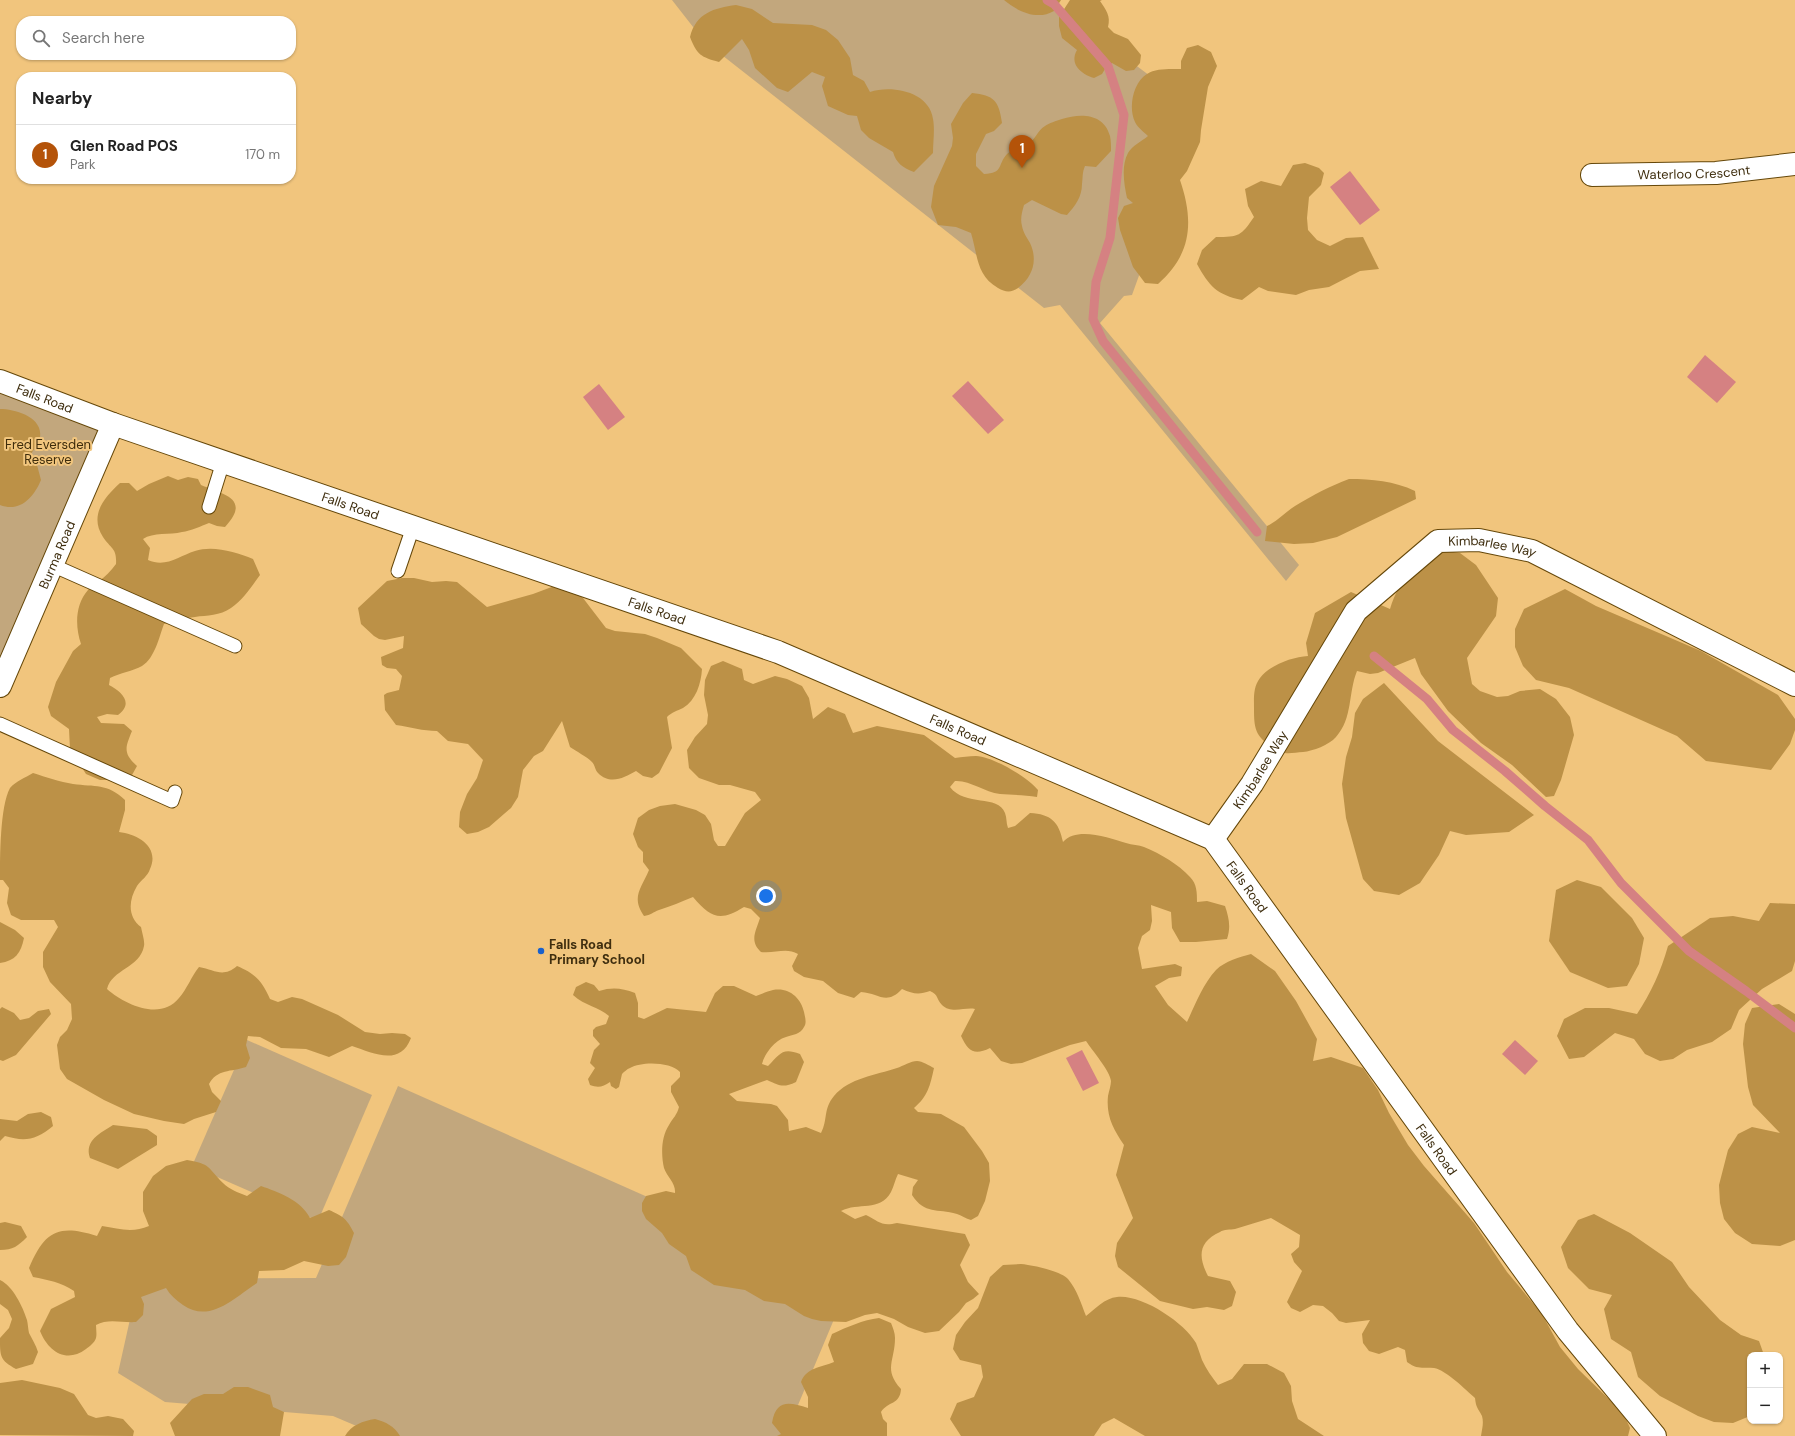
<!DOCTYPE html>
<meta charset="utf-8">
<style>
:root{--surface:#fff;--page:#f2f2f2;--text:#222;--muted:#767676;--line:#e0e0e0;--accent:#b45309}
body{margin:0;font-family:"DM Sans",sans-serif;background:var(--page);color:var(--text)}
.controls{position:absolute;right:12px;bottom:12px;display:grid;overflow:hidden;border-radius:8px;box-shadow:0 1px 3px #0004}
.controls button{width:36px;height:36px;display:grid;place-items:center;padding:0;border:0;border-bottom:1px solid var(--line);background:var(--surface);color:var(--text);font:20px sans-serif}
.you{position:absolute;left:766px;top:896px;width:14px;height:14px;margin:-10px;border:3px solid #fff;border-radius:50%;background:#1a73e8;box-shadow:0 0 0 6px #1a73e833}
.badge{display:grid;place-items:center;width:26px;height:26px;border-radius:50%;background:var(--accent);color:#fff;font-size:13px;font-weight:700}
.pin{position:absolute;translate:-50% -33px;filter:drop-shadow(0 1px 2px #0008)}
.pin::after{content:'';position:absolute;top:21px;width:14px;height:12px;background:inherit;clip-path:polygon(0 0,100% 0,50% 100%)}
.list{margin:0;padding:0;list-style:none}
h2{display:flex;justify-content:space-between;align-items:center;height:52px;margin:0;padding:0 16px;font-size:17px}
h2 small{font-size:13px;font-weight:400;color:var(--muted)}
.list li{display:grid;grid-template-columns:26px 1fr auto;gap:12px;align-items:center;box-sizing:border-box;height:60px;padding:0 16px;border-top:1px solid var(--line)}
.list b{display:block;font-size:15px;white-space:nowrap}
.list p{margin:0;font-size:13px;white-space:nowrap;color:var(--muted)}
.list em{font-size:13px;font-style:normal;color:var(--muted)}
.icon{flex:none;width:22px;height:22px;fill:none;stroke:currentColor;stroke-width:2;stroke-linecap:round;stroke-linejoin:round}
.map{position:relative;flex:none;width:1795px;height:1436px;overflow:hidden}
.search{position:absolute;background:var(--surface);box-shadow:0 1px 3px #0004;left:16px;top:16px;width:280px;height:44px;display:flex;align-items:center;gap:10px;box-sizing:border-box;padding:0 14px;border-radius:16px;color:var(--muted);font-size:15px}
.panel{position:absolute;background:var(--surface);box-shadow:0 1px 3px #0004;left:16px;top:72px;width:280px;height:112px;border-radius:16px}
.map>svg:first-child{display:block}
.green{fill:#c2a77d}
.forest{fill:#bc9147}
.water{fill:#d58182}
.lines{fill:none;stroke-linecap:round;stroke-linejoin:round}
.stream{stroke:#d58182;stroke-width:9}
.lane-casing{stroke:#654709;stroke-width:15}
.street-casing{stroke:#654709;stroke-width:24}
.lane{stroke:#fff;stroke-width:13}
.street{stroke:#fff;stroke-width:22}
.poi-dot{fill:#1961cc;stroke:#f1c57d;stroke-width:1.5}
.labels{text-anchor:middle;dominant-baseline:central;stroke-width:4;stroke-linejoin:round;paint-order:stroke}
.street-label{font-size:13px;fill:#3f2e0f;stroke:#f1c57d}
.park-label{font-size:13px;fill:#3e2c0b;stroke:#f1c57d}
.poi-label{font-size:13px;font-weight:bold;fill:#3f2e0f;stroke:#f1c57d;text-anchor:start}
</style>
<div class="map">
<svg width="1795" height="1436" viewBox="0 0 1795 1436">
<rect width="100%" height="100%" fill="#f1c57d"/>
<g class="green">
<polygon points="672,0 1049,0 1198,112 1132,295 1124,296 1100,323 1299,565 1286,581 1060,305 1044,308 704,41"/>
<polygon points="0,381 113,424 0,686"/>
<polygon points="247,1040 372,1095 318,1221 192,1166"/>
<polygon points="398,1086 848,1286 785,1436 380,1436 333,1416 165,1402 118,1373 139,1279 316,1278"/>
</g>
<g class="forest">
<path d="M1004,0H1061L1054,11C1037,21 1017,11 1004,0Z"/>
<path d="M1070,0H1102L1100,1C1106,10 1111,16 1108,27L1114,33L1128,39L1141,55L1140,63L1134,70L1126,71L1112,63L1105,69L1102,74L1094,78C1081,74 1069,64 1077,50L1062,38L1059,26V17Z"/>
<path d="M736,5L752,9L773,23L812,25L826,30L838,40L850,58L853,75L864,81L870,92C891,85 929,91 933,119C935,129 933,142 933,153L914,172C903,168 896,163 893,152L869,138L861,130L857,116L848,115L828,106L822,86L825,77L812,72L788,92L777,88L755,68L749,50L742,39L719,62C701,57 697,55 690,37C696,13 714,8 736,5Z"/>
<path d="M1198,45L1211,52L1217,66L1208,87L1201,130L1200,142L1187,171L1180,180C1194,221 1192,254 1158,284L1145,283L1133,267L1120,230L1118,218L1124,206L1133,203L1127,198C1124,184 1121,166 1128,153C1132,146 1142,141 1148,136C1144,132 1138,128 1135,122C1128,108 1133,82 1147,74C1156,68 1170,69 1181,69V61L1187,48Z"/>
<path d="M972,93C994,95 999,101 1002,123L994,131L986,134L976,154V166L984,174C1004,173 997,165 1007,154C1013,148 1021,150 1027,146C1034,141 1038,130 1045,126C1049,123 1056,121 1062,119C1080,113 1104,113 1110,136C1111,141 1111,146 1111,151L1096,167L1085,166C1082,173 1083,177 1082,184C1082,197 1075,206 1067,215L1061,214L1032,200L1024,205C1022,212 1020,219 1022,226C1023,232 1027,238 1030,243C1038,260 1033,277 1018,288C1011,293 1005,292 998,288C976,275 978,256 971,233L956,227L938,225L931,207L934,186L952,146L953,138L951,124L963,103Z"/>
<path d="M1305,163L1319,168L1324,173L1321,185L1309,197L1307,218L1308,230L1317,240L1330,246L1346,238L1363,237L1379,269L1360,271L1329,287L1309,290L1296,295L1268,291L1259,287L1242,300C1217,295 1209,286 1197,264L1202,250L1216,237C1239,237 1241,236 1254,217L1248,206L1245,189L1261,181L1281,186L1293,165Z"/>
<path d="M0,409C15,409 43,417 40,437C40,442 34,449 31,454L26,455L37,465L41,480C34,497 20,513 0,505Z"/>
<path d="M168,476L178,480L188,477L198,479L201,485C222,494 252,498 225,527L217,526L209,523C201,526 191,531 182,532C170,535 153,532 143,539L150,548L148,560C166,568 179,556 195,551C213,545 236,552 253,559L260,575C252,586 243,600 231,608C220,616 207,615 195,617C185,618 174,621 164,624C159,637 155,658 142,666C133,671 120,673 110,678L109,685C122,692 134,703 118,715L107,714L97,717L101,723L124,724L132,731C125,748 123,753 137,766L132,775L109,780H100L86,774L70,749L69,729L51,716L48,707L56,682L73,651L81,644C75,626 75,605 88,590C90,587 95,585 98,582C105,577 111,571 116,564C117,548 111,549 103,537C89,515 104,498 120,483H129L137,491L149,484Z"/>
<path d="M1349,479C1372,479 1394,481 1415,491L1416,499L1337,537L1313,543L1294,544L1265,541L1267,526C1278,521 1285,512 1295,506C1313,495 1330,486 1349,479Z"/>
<path d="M1440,550L1460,553L1476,565L1498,598L1496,616L1467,658L1472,684L1480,691L1497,697L1508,696L1520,691L1540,689L1556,699L1570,717L1574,735L1561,780L1554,796L1546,797L1512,765L1481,743L1448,711L1421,674L1415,658L1378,673L1370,674L1357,671C1348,693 1353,718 1336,737C1329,745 1313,751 1303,752C1297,752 1290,754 1285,753C1281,753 1277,749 1274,748C1255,737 1254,728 1254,708C1254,698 1253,687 1260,678C1270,665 1292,657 1308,656L1306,643L1315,613L1351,592L1390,609C1400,577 1414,569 1440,550Z"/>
<path d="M402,578H414L432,582L446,581L457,582L487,607L533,594L557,585L571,589L583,598L606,628L615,631L645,634L657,638L681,648L702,669C701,684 696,700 683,708C677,711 672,712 667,717L672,748L659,773L652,778L643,776L636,771C624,778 610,785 598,773C595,770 595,765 592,762C586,756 577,752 570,747L562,721L543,751L534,756L523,770L518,797L511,808L489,827L478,832L467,834L459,827L460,812L467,794L477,778L483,760L468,744L448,741L437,731C423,731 410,727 396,725L385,710L384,695L387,693L399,690L402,676L396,669L387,668L382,665L381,657L403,648L404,636L385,640L379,639L374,636L361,624L358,608L387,581Z"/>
<polygon points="1565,589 1596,606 1701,651 1778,695 1795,719 1795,730 1790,744 1771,770 1706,761 1677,736 1569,688 1536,680 1523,666 1515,647 1515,629 1524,609"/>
<path d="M723,661L742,669L744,680L753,684L775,676L787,679L802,686L809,698L813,719L828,707L845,714L853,733L877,726L924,735L955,758C962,757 969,756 976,756C994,757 1027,777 1038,790L1037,797C1025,795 1012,795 1000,794C984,792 970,780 955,781L950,787C965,807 998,794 1005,813C1007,818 1006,823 1008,828L1015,826L1030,813C1051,814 1059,822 1063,842C1077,826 1109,838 1126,843C1132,845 1139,845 1144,847C1161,854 1178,864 1190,877C1197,884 1197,893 1197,902L1207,901L1225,906C1229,918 1231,927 1227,939L1196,942H1180L1172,928L1171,912L1151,905L1152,921L1150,930L1142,936L1138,948L1142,969L1175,964L1182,967L1181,976L1169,978L1155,986L1168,1005L1187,1022C1195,1005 1203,984 1216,970C1225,961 1240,957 1251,954L1275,971L1296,1001L1317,1039L1313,1061L1331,1057L1363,1068L1378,1090L1389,1113L1408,1145L1424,1166L1474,1223L1507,1272L1542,1314L1560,1347L1578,1369L1618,1408L1626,1419L1630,1428L1628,1436H1481C1482,1429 1484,1423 1482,1416C1478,1408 1476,1408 1475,1398C1466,1390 1446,1370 1434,1368C1422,1367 1418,1370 1407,1362L1405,1350L1398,1347L1379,1354L1369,1351L1363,1343L1362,1334L1370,1320L1346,1323L1339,1321L1332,1313L1323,1306L1313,1305L1300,1312L1291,1308L1287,1302L1302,1271L1294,1262L1291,1254L1299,1247L1300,1235L1271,1218C1259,1222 1247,1225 1235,1229C1230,1230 1224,1229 1220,1232C1198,1242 1198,1257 1208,1276L1230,1281L1236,1292L1232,1306L1224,1310L1207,1307L1193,1309L1160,1301L1118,1267L1115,1256L1117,1243L1133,1218L1116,1175L1124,1145C1113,1129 1106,1116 1108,1096C1109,1091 1111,1085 1111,1081C1110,1071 1092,1050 1086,1041L1070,1045L1022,1063L1011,1064L1001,1061L990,1048C974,1056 968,1051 961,1036L975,1009C965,1007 951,1014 942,1005C936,999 939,995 930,991C919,995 913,994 902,989C886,1006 879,993 861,992L854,998L838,993L823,981L804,977L794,971L792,966L798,954C786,947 774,954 761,952C749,941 756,931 760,918L751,909L744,907C720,922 711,918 693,897C681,902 671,906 659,910C653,912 651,915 644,916C631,897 641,889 649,870L643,862V852L638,847L633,834L638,818L649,810L660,806L675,804L696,810L705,815L711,824L714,840L718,846H725L745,813L761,800L755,792L730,785H719L699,778L689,768L687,750L695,737L707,724L708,715L704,695L705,680L711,666Z"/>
<polygon points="1384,683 1438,741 1534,815 1509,832 1466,835 1450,831 1439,855 1420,883 1399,895 1374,891 1363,879 1346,818 1342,784 1346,757 1352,737 1355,713 1363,699"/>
<path d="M33,773C46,777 60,782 73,784C95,787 107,783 125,800V810L119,832C138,834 160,847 150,869C148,876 141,880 137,886C128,901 128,917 141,927C142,933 145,941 144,946C140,968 112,969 107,989C125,1005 161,1021 179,998C187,989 191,977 199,967C215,970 223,978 237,966C256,974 262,981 270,999L278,1002L292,997L302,999L338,1015L365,1032L380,1034L392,1033L405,1034L411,1038C400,1067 373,1053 352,1046L329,1057L306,1049L281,1048L260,1037L248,1036L246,1045L250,1058L246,1067C231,1072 217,1069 209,1084L212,1092L221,1101L216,1112L194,1119L184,1124L164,1121L134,1114L104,1100L67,1079L60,1069L57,1045L60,1037L67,1030L72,1019L71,1004L50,982L43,967V952L58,927L54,920H21L11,915L7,903L9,888L3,880H0C0,857 0,806 10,788C16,781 25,778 33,773Z"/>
<polygon points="1577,880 1601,887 1632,918 1644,938 1639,964 1627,986 1608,988 1570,972 1549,941 1556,890"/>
<path d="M1770,903L1795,904V961L1792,971L1762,989L1739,1010L1731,1029L1712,1042L1687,1050L1673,1059L1660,1061L1645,1054L1634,1039L1615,1033L1584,1057L1569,1059L1557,1036L1564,1019L1585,1008H1609L1637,1014C1651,993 1661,971 1668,946L1710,918L1733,916L1759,921Z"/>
<path d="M0,922L15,930L24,938C21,953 15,961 0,963Z"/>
<path d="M586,982L594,985L599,991C612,987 622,988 635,993L638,1003V1017L644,1019L667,1008L706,1012L715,993L723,986H734L756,996C762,994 768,991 773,990C789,987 801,998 804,1012C805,1017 807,1023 804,1027C801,1034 792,1035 786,1037C775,1040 765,1053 762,1064L768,1066C780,1054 782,1047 800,1054L804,1062L796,1082C783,1088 780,1086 767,1080L729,1094L737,1101L771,1104L777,1106L788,1120L789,1131L806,1127L821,1133C828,1120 823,1109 834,1096C849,1078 876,1075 897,1068C903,1066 911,1061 917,1061C922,1061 930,1066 934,1068C930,1086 928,1096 914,1108L918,1112L941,1114L964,1127L982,1151L989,1163L990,1181L985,1201L978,1216L971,1220C966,1219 961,1215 957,1214C937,1208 925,1215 912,1195L913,1187L918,1180L898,1174C895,1180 894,1186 891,1192C880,1212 858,1202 841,1211L855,1219L866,1215C879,1221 881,1227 897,1223L965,1234L970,1245L960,1265L968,1282L979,1294L973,1299L966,1303L959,1312L939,1331L925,1333L908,1327L894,1319L877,1313L865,1315L846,1322L821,1321L812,1319L804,1316L785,1304L764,1301L745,1290L714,1285L691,1270L686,1256L669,1244L662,1233L646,1219L642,1211V1203L646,1196L666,1191L675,1193C676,1183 667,1177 664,1168C661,1155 661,1137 669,1125C673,1118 677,1115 679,1107L671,1092V1086L680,1077V1072C671,1062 642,1061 630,1068C627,1069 624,1072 622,1074L619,1087L616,1089L611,1086L610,1082C603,1087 598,1088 590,1085L588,1079L595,1068L590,1063L594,1050L600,1044L593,1036V1030L596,1027L606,1024L609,1016C599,1007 585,1006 573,995L576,987Z"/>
<polygon points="1779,1004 1795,1014 1795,1240 1780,1246 1752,1244 1735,1233 1724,1219 1720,1203 1719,1185 1728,1150 1738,1134 1752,1127 1780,1133 1753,1105 1748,1087 1743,1044 1745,1024 1752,1008"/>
<polygon points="2,1007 14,1013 20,1020 29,1018 38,1011 49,1009 51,1014 16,1055 3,1061 0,1060 0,1009"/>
<path d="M41,1112L51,1117L53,1126C36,1140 25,1142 5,1136L0,1141V1119L17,1121L28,1114Z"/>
<path d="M113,1125L147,1129L157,1136V1145L118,1169L90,1158C84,1140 101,1133 113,1125Z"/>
<path d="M187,1160C211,1164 207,1167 223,1183C229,1189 239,1193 247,1196L261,1186C278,1192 301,1200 310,1218L329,1210C343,1216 347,1219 354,1233L346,1257L339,1265L328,1266L304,1261L284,1270L259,1271L257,1283C235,1297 210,1324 183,1305C176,1300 170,1295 166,1288L141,1297L144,1304L143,1315L136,1322C122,1323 108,1318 96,1325C96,1329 97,1334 96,1338C95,1342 89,1347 86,1349C66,1364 48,1351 40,1331L51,1309L75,1297L74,1291C61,1282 48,1280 33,1277L29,1268C45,1231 58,1224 97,1236L102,1226C119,1229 133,1233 149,1226L143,1211V1192L153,1176L166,1166Z"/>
<polygon points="1594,1214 1630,1233 1672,1262 1689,1287 1720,1320 1741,1335 1759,1341 1764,1355 1750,1355 1750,1416 1733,1423 1714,1422 1698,1416 1660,1396 1638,1377 1631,1352 1611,1339 1604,1309 1612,1295 1589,1289 1568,1268 1561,1247 1578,1220"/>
<path d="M5,1222L21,1226L27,1237C18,1246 13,1250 0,1250V1223Z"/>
<path d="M1021,1264C1032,1265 1061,1271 1068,1279C1077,1290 1081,1303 1086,1316C1095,1309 1105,1298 1117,1297C1141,1294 1184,1322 1196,1343C1198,1348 1200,1354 1202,1360C1206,1369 1212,1377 1218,1385L1232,1379L1244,1364H1267L1284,1373L1291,1386L1292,1401L1298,1419L1324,1436H1145L1114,1418L1102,1424L1094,1436H961L950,1419L957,1403L974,1397L983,1377L981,1365L960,1360L953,1349L956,1335L965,1322L978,1308L990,1277L1003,1265Z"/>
<path d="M0,1280C13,1286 23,1307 27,1320C28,1324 28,1329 29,1333C32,1339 36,1345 38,1352L33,1364L16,1369C0,1360 0,1357 0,1338L9,1328L12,1319L8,1310L0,1304Z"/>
<path d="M879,1318L891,1323C893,1328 895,1333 895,1338C895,1361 883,1369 901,1389C900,1405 888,1401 881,1412L883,1419L887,1423V1436H777L781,1434L772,1423C776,1399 789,1402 808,1408V1397L801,1382C807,1367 820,1368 834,1362L828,1345L832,1334C847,1327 863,1320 879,1318Z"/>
<polygon points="22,1380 60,1388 74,1394 88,1415 96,1418 108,1416 123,1419 134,1431 133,1436 0,1435 0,1383"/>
<polygon points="234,1387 248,1387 270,1395 273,1407 284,1412 280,1436 175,1436 170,1423 192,1399 204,1394 223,1394"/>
<path d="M375,1419C386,1422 394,1426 400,1436H345C351,1425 363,1421 375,1419Z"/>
</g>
<g class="water">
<polygon points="1350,171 1380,210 1360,225 1330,187"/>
<polygon points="1705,355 1736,382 1717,403 1687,377"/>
<polygon points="968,381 1004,420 988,434 952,396"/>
<polygon points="599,384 625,417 608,430 583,397"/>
<polygon points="1515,1040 1538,1061 1525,1075 1502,1054"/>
<polygon points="1082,1050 1099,1083 1083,1091 1066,1058"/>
</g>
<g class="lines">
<g class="stream">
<polyline points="1047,0 1054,4 1108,66 1124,115 1110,238 1096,282 1093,319 1103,341 1257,532"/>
<polyline points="1374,656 1427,699 1453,730 1505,771 1545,806 1588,840 1621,883 1689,951 1746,991 1795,1028"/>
</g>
<defs>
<g id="lane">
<polyline points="209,507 223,462"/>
<polyline points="52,565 235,646"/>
<polyline points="398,571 413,527"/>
<polyline points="0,724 172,801 175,792"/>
</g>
<g id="street">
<path id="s1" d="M1592,175L1716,173L1795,164"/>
<path id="s2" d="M0,381L113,424L778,652L1213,839L1568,1331L1655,1436"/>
<path id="s3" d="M0,686L113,424"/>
<path id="s4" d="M1213,839L1252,784L1356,611L1438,541L1479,540L1532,551L1795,685"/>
</g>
</defs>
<use href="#lane" class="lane-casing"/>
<use href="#street" class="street-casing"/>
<use href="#lane" class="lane"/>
<use href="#street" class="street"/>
</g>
<circle class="poi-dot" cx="541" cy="951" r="4"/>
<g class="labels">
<g class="street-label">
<text stroke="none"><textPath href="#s1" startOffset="102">Waterloo Crescent</textPath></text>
<text stroke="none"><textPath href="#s2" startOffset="48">Falls Road</textPath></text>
<text stroke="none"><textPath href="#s2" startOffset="372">Falls Road</textPath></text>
<text stroke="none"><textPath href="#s4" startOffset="432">Kimbarlee Way</textPath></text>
<text stroke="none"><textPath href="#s3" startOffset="143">Burma Road</textPath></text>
<text stroke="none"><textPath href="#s2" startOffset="696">Falls Road</textPath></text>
<text stroke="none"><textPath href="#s2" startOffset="1020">Falls Road</textPath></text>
<text stroke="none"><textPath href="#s4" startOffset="84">Kimbarlee Way</textPath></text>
<text stroke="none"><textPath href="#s2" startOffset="1356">Falls Road</textPath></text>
<text stroke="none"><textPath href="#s2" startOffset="1680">Falls Road</textPath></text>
</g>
<g class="park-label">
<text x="48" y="444">Fred Eversden<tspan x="48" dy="15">Reserve</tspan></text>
</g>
<g class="poi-label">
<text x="549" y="944">Falls Road<tspan x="549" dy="15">Primary School</tspan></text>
</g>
</g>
</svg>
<div class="controls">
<button>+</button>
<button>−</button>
</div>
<div class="you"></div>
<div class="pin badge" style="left:1022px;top:168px">1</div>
<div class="search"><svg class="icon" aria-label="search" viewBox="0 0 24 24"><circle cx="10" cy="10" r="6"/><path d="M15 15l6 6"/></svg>Search here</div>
<section class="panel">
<h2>Nearby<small></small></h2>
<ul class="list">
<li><span class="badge">1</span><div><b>Glen Road POS</b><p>Park</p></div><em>170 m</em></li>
</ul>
</section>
</div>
